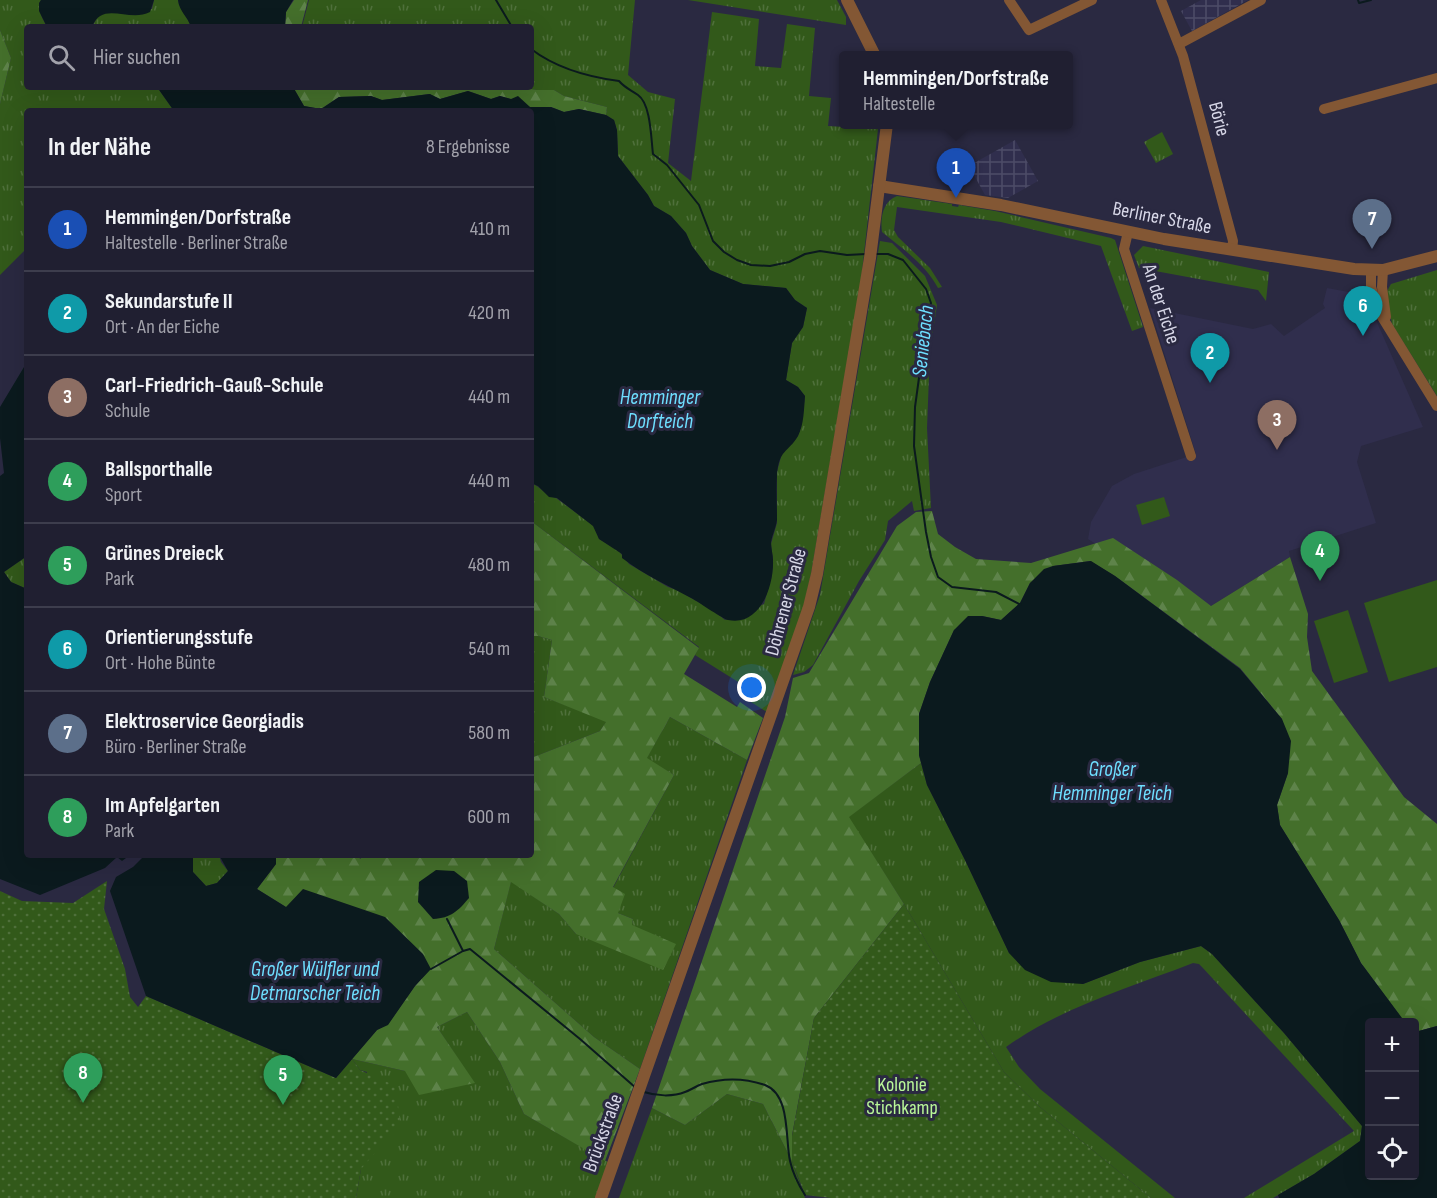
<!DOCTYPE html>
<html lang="de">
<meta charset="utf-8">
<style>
:root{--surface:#201f31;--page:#2d2c3d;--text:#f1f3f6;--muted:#a2a2ab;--line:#3d3d4d;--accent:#8bbbb9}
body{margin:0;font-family:"Sofia Sans Condensed",sans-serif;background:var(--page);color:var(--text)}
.controls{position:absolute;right:18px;bottom:18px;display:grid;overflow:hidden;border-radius:6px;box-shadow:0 6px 24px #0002}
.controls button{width:54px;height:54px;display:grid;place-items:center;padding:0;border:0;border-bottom:2px solid var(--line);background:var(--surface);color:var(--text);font:30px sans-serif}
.you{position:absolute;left:752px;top:688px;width:21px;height:21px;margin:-15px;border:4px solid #fff;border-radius:50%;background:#1a73e8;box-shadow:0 0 0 9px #1a73e833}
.badge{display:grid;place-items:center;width:39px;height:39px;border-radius:50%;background:var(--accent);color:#fff;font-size:20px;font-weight:700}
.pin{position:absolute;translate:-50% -50px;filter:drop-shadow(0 2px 3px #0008)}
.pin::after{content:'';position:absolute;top:32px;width:21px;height:18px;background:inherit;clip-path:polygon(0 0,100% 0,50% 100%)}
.popup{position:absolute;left:839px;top:51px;width:234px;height:78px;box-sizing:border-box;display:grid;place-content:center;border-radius:6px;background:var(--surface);filter:drop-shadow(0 2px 4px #0005);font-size:20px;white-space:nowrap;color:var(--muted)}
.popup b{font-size:22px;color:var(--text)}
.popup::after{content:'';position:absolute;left:50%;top:100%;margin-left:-12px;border:12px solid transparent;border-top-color:var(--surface)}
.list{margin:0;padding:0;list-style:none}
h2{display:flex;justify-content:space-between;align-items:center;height:78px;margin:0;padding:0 24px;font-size:26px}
h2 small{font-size:20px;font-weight:400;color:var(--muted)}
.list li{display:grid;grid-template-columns:39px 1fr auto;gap:18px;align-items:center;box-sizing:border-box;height:84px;padding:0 24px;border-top:2px solid var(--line)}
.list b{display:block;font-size:22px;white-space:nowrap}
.list p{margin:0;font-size:20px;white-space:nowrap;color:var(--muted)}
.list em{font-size:20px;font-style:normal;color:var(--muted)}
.icon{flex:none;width:33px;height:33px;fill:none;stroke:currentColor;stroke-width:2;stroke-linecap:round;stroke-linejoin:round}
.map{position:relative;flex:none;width:1437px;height:1198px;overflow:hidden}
.search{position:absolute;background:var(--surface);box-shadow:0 6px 24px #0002;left:24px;top:24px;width:510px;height:66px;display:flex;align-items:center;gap:15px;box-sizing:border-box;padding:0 21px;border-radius:6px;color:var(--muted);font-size:22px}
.panel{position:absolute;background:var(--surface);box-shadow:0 6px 24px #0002;left:24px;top:108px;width:510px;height:750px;border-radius:6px}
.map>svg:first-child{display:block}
.built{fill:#302e4d}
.industrial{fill:url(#industrial-grid)}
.grass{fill:url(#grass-tufts)}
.forest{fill:url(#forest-firs)}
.garden{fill:url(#garden-dots)}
.pitch{fill:#32591a}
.water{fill:#0b1a1e}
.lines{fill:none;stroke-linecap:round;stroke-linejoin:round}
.stream{stroke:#0b1a1e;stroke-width:2}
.minor{stroke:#835734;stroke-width:10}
.tertiary{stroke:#835734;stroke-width:12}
.labels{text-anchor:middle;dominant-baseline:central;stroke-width:6;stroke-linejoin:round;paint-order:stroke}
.street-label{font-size:20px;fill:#d7d7e7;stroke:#2a2941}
.park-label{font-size:20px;fill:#b9f798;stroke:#2a2941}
.water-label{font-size:21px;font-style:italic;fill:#6edfff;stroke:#2a2941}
</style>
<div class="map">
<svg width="1437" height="1198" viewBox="0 0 1437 1198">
<defs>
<pattern id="industrial-grid" width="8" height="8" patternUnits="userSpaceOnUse" patternTransform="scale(1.5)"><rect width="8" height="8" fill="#302e4d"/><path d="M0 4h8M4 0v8" fill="none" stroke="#4d4c67"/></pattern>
<pattern id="grass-tufts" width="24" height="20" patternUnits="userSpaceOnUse" patternTransform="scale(1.5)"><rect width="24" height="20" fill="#32591a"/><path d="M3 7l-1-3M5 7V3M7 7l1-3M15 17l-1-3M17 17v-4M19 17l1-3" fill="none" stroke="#4f703b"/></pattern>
<pattern id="forest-firs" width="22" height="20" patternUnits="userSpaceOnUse" patternTransform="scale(1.5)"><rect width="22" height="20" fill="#446f2b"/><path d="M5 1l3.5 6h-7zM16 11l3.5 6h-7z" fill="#5e834a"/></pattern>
<pattern id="garden-dots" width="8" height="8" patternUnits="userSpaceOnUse" patternTransform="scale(1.5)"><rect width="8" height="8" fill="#32591a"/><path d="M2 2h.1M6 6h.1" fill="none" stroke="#4f703b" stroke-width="1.8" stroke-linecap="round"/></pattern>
</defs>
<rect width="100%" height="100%" fill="#2a2941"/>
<polygon class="built" points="1327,288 1365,295 1423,427 1361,446 1357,462 1376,523 1289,551 1290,557 1211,606 1124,562 1088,539 1091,522 1112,486 1134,474 1196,454 1150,308 1253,329 1271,324 1284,336 1325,308 1323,304"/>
<g class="industrial">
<polygon points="1201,0 1248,0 1192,31 1181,11"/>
<polygon points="1015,140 1038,181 1008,198 985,195 969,166"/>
</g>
<g class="grass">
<path d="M0,0H41C36,9 43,19 47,27H27V87H157L174,111H27V248L0,275V104L11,58L0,30Z"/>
<path d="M154,0H178C180,11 188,17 191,27H92L98,16L103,11L152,9Z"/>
<path d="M309,0H635L628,75L648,92L675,99L668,163L691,181L712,12L759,19L755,66L781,68L787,24L815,28L809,96L831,98L828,126L878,129L861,280L811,574L804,605L767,712L743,697L748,688L695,655L699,647L531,521V483C541,487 546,496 556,498L594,526L599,539L618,550L629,564L668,587L677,590L714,611L725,620L764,604L772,575L773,560L771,544L777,523V472L782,453L798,436L803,414L805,396L798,387L786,380L792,343L803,327L807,308L795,300L786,288L743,284L710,270L692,246L686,233L671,216L654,206L648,195L618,156L617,130L614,120L606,115L607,107L564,96L554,90H537L517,87H531V27H302Z"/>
<polygon points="688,0 837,0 846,17 846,25"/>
<polygon points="1162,132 1173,154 1156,163 1144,142"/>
<path d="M897,196L952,204V206L958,207L959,205L995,211L1111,238L1115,240L1143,327L1132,331L1101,246L1001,222L897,207L894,230L898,237L930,268L942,287L938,288C925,264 903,249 882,232C880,218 883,201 897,196Z"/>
<polygon points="880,241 892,243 925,276 937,305 930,350 927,428 931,508 914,511 912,501 888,521 885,540 859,581 813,665 804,672 793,675 820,595"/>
<polygon points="1143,246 1269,272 1266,301 1258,290 1139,268 1134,255"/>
<polygon points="1437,270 1437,396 1392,324 1386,293 1391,284"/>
<polygon points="27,556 27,589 11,582 4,572"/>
<polygon points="531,636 538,636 552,640 544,697 607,721 600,731 531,758"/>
<polygon points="670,717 747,760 640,1069 594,1037 494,949 511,881 559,914 576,934 632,924 633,919 618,913 613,888 674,775 646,759"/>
<path d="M921,763L927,785L965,860L1009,953L1083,984L1140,962L1201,946L1212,954L1284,1033L1362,1126L1360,1141L1314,1174L1273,1198H1244L1354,1131L1202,967L1199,964L1193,963C1129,988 1062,1007 1006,1047L1019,1067L1040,1089L1175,1198H1151L1040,1107L1004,1072L904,904L848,817Z"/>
<polygon points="193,855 219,855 221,862 228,871 217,883 206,886 193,872"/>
<polygon points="467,1012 500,1062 524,1114 608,1162 596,1198 356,1198 361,1169 367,1072 360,1070 352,1059 405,1071 474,1083 437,1027"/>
<polygon points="727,1094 763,1104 792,1161 805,1198 619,1198 652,1108 685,1125"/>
</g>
<g class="forest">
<polygon points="294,0 308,0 301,27 285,27 286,12"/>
<polygon points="0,30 11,58 0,104"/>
<polygon points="293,87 517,87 537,90 554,90 564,96 607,107 606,115 579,109 564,112 551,107 530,107 511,99 500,96 491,99 468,91 440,99 429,94 382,100 371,96 339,97 321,109 304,106"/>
<polygon points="932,511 938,534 955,547 976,559 1031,563 1113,538 1177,580 1211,606 1290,557 1308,614 1307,637 1312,671 1404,797 1437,824 1437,1026 1415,1032 1414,1022 1405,1022 1402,1019 1361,963 1339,920 1280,825 1277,805 1288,773 1282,719 1240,668 1115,576 1090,561 1053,566 1030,583 1020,603 1001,620 982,616 954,630 930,682 919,714 919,755 921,763 849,817 904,904 814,1018 792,1135 792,1161 763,1104 727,1094 685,1125 652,1108 785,717 793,678 809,673 897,526 916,512"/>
<polygon points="531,521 699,648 684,674 737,707 740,702 763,718 747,760 670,717 647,758 674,775 613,887 625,894 618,913 633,919 632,925 676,944 663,970 576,934 559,914 511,882 494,949 594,1037 640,1069 605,1161 524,1114 500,1062 467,1012 437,1027 475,1083 419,1095 405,1071 352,1059 377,1030 388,1024 415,986 430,969 286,907 257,889 276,864 276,855 354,855 361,859 359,855 472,855 475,857 480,855 531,855 531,758 600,731 606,722 544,697 552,640 538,636 531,636"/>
</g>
<g class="garden">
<polygon points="107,881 104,909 125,969 130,997 138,1007 146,996 336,1078 352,1059 360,1070 396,1086 400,1124 361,1169 356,1198 0,1198 0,891 22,901 73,903"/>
<polygon points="904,904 1004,1072 1040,1107 1151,1198 831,1198 805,1195 792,1161 792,1136 814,1018"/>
</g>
<g class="pitch">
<polygon points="1164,497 1170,516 1142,525 1136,505"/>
<polygon points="1437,580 1437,667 1389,682 1364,603"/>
<polygon points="1348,610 1368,672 1334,683 1314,621"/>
</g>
<g class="water">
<path d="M41,0H154L150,12C129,23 102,0 92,27H47L39,11V3Z"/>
<path d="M178,0H293L286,12L285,27H191C188,17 179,11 178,0Z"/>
<path d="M157,87H293L304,106L321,109L339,97L371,96L382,100L430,94L440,99L468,91L491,99L500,96L511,99L518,96L530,107H551L564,112L579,109L606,115L614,120L617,130L618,156L648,195L654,206L671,216L686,233L692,246L710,270L743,284L786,288L795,300L807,308L803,327L792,343L786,380L798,387L805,396C804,408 804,425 798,436C788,453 779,449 777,475C776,490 777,505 777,520C776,528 772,535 771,542C771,548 773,555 773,560C774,586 760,627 728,620C723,619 700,603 693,599C669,586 644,575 622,558V554L599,539L593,526L557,498L549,497L538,486L531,483V111H174Z"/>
<polygon points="27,362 27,556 4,572 11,582 27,589 27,855 130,855 122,861 117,857 105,868 40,895 0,879 0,476 4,473 0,438 0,407"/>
<polygon points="1091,561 1115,576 1240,669 1282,719 1291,741 1288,773 1277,805 1280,825 1339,920 1361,963 1405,1022 1370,1022 1370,1176 1414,1176 1415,1032 1437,1026 1437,1198 1279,1198 1278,1195 1314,1174 1360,1141 1362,1126 1284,1033 1212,954 1201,946 1140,962 1083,984 1051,982 1025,970 1009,953 965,860 927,785 919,755 919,714 930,682 954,630 968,616 982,616 1001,620 1020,603 1030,583 1044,569 1053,566"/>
<polygon points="145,855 193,855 193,872 206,886 217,883 228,871 219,855 276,855 276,864 257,889 286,907 303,889 385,917 423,954 431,969 415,986 388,1025 377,1030 336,1078 146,996 110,891 116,877 133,867"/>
<path d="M436,870L454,871L467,881L469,898C458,911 451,918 433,919L418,902L419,882Z"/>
</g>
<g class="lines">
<g class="stream">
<polyline points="496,0 512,27"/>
<polyline points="1358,0 1359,3 1371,0"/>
<path d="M531,49C556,68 588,77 619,81C625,88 631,90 638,95C651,104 651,139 653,154L667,165L699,205L713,241L724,252L737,260L751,265L770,266L789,262L805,254L820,251L847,255L866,254"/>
<polyline points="875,254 888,254 903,260 926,289 931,303 921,343 922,356 915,407 914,446 926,532 931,557 938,577 952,587 996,592 1021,605"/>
<polyline points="447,919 463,951"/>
<polyline points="431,969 463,951 470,949 580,1039 636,1088"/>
<path d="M644,1092C656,1096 673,1097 685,1092C691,1090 696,1086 702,1084C722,1078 745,1078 765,1085C791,1095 785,1139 790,1161C793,1174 798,1184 805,1195"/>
</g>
<g class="minor">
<polyline points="1009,0 1029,30 1092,0"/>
<polyline points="1161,0 1183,56 1233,241 1232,250"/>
<polyline points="1179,44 1261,0"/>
<polyline points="1324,109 1437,78"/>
<polyline points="1128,232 1124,249 1191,456"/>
<polyline points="1383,270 1382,287 1386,317"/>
<polyline points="1371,271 1371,287 1379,312 1437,406"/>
</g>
<g class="tertiary">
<polyline points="847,0 875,56"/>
<polyline points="879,186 1001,205 1164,239 1354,269 1383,270 1437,256"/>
<polyline points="601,1198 809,607 817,574 870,258 887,124"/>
</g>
</g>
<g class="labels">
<g class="street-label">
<text transform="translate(1219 119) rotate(75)">Börie</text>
<text transform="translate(1162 218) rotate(11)">Berliner Straße</text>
<text transform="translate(1161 304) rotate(72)">An der Eiche</text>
<text transform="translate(786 602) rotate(-75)">Döhrener Straße</text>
<text transform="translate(603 1133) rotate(-70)">Brückstraße</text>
</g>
<g class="park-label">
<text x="902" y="1085">Kolonie<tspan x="902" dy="23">Stichkamp</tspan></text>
</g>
<g class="water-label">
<text transform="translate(923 341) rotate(-84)">Seniebach</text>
<text x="660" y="397">Hemminger<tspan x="660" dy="24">Dorfteich</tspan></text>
<text x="1112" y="769">Großer<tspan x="1112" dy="24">Hemminger Teich</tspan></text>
<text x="315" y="969">Großer Wülfler und<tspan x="315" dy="24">Detmarscher Teich</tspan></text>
</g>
</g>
</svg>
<div class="controls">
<button>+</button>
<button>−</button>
<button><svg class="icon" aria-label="locate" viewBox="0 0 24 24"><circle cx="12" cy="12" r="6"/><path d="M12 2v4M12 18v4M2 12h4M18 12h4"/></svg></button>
</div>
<div class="you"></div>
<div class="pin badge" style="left:956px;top:198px;background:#1a4fb4">1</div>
<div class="popup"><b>Hemmingen/Dorfstraße</b>Haltestelle</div>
<div class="pin badge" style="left:1210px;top:383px;background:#0f9aa8">2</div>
<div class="pin badge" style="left:1277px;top:450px;background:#8d6e63">3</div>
<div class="pin badge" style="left:1320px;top:581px;background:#2e9e5b">4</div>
<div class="pin badge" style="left:283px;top:1105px;background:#2e9e5b">5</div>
<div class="pin badge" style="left:1363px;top:336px;background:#0f9aa8">6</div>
<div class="pin badge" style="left:1372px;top:249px;background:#5c6f8a">7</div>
<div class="pin badge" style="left:83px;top:1103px;background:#2e9e5b">8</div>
<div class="search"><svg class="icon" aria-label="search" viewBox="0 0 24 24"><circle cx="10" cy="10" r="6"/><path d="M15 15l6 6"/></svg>Hier suchen</div>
<section class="panel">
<h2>In der Nähe<small>8 Ergebnisse</small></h2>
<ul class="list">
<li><span class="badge" style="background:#1a4fb4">1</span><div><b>Hemmingen/Dorfstraße</b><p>Haltestelle · Berliner Straße</p></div><em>410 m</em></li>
<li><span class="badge" style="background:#0f9aa8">2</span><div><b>Sekundarstufe II</b><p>Ort · An der Eiche</p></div><em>420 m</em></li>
<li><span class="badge" style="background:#8d6e63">3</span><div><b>Carl-Friedrich-Gauß-Schule</b><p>Schule</p></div><em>440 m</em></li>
<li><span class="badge" style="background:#2e9e5b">4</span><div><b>Ballsporthalle</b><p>Sport</p></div><em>440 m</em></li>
<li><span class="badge" style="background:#2e9e5b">5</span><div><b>Grünes Dreieck</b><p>Park</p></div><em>480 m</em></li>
<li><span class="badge" style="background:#0f9aa8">6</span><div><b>Orientierungsstufe</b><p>Ort · Hohe Bünte</p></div><em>540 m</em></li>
<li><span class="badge" style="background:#5c6f8a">7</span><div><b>Elektroservice Georgiadis</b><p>Büro · Berliner Straße</p></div><em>580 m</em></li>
<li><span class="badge" style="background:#2e9e5b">8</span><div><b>Im Apfelgarten</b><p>Park</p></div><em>600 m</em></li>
</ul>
</section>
</div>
